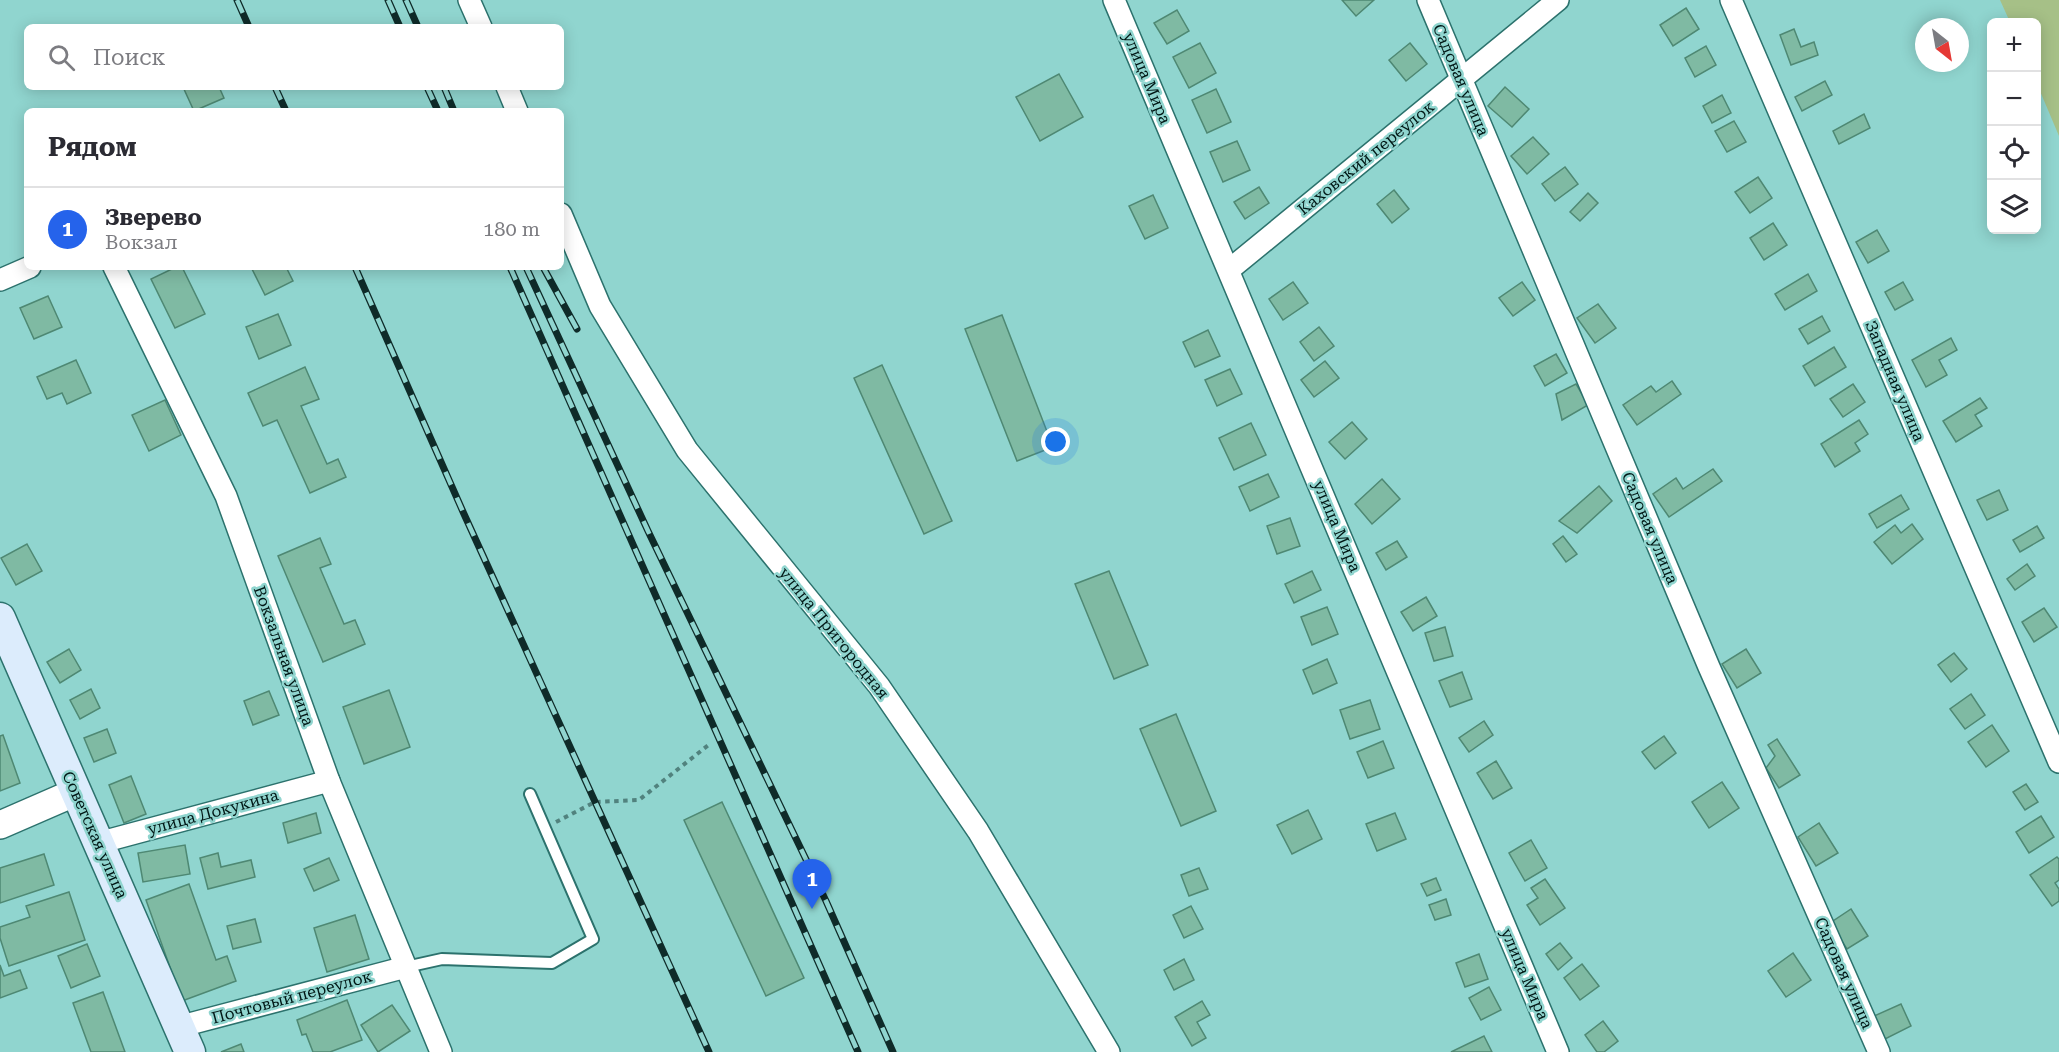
<!DOCTYPE html>
<html lang="ru">
<meta charset="utf-8">
<style>
:root{--surface:#fff;--page:#f7f7f7;--text:#2b2b33;--muted:#7c7c81;--line:#e1e1e2;--accent:#2563eb}
body{margin:0;font-family:"Roboto Serif",serif;background:var(--page);color:var(--text)}
.controls{position:absolute;right:18px;top:18px;display:grid;overflow:hidden;border-radius:9px;box-shadow:0 3px 15px #0003}
.controls button{width:54px;height:54px;display:grid;place-items:center;padding:0;border:0;border-bottom:2px solid var(--line);background:var(--surface);color:var(--text);font:30px sans-serif}
.compass{position:absolute;left:1915px;top:18px;width:54px;height:54px;border-radius:50%;background:var(--surface);box-shadow:0 3px 15px #0003;rotate:149deg}
.you{position:absolute;left:1056px;top:442px;width:21px;height:21px;margin:-15px;border:4px solid #fff;border-radius:50%;background:#1a73e8;box-shadow:0 0 0 9px #1a73e833}
.badge{display:grid;place-items:center;width:39px;height:39px;border-radius:50%;background:var(--accent);color:#fff;font-size:20px;font-weight:700}
.pin{position:absolute;translate:-50% -50px;filter:drop-shadow(0 2px 3px #0008)}
.pin::after{content:'';position:absolute;top:32px;width:21px;height:18px;background:inherit;clip-path:polygon(0 0,100% 0,50% 100%)}
.list{margin:0;padding:0;list-style:none}
h2{display:flex;justify-content:space-between;align-items:center;height:78px;margin:0;padding:0 24px;font-size:26px}
h2 small{font-size:20px;font-weight:400;color:var(--muted)}
.list li{display:grid;grid-template-columns:39px 1fr auto;gap:18px;align-items:center;box-sizing:border-box;height:84px;padding:0 24px;border-top:2px solid var(--line)}
.list b{display:block;font-size:22px;white-space:nowrap}
.list p{margin:0;font-size:20px;white-space:nowrap;color:var(--muted)}
.list em{font-size:20px;font-style:normal;color:var(--muted)}
.icon{flex:none;width:33px;height:33px;fill:none;stroke:currentColor;stroke-width:2;stroke-linecap:round;stroke-linejoin:round}
.map{position:relative;flex:none;width:2059px;height:1052px;overflow:hidden}
.search{position:absolute;background:var(--surface);box-shadow:0 3px 15px #0003;left:24px;top:24px;width:540px;height:66px;display:flex;align-items:center;gap:15px;box-sizing:border-box;padding:0 21px;border-radius:9px;color:var(--muted);font-size:22px}
.panel{position:absolute;background:var(--surface);box-shadow:0 3px 15px #0003;left:24px;top:108px;width:540px;height:162px;border-radius:9px}
.map>svg:first-child{display:block}
.green{fill:#a6c087}
.building{fill:#7fbaa3;stroke:#4e8873;stroke-width:1.5}
.lines{fill:none;stroke-linecap:round;stroke-linejoin:round}
.service-casing{stroke:#2c726d;stroke-width:14}
.minor-casing{stroke:#2c726d;stroke-width:24}
.tertiary-casing{stroke:#2c726d;stroke-width:30}
.secondary-casing{stroke:#2c726d;stroke-width:33}
.path{stroke:#51827e;stroke-width:4;stroke-dasharray:4.5 4.5;stroke-linecap:butt}
.service{stroke:#fff;stroke-width:10}
.minor{stroke:#fff;stroke-width:21}
.tertiary{stroke:#fff;stroke-width:27}
.secondary{stroke:#dcecfc;stroke-width:30}
.rail-casing{stroke:#0f2b29;stroke-width:7}
.rail{stroke:#90d5cf;stroke-width:4.5;stroke-dasharray:14;stroke-linecap:butt}
.labels{text-anchor:middle;dominant-baseline:central;stroke-width:5;stroke-linejoin:round;paint-order:stroke}
.street-label{font-size:16px;fill:#001715;stroke:#90d5cf}
</style>
<div class="map">
<svg width="2059" height="1052" viewBox="0 0 2059 1052">
<rect width="100%" height="100%" fill="#90d5cf"/>
<polygon class="green" points="2000,0 2059,0 2059,136 2037,84 2036,22 2010,22"/>
<g class="building">
<polygon points="1342,0 1374,0 1356,16"/>
<polygon points="1686,8 1699,29 1673,46 1660,25"/>
<polygon points="1177,10 1189,31 1167,44 1154,23"/>
<polygon points="1794,29 1801,47 1814,42 1818,55 1791,65 1780,35"/>
<polygon points="1200,43 1216,73 1189,88 1173,57"/>
<polygon points="1410,43 1427,64 1406,81 1389,60"/>
<polygon points="1706,46 1716,65 1695,77 1685,58"/>
<polygon points="1059,74 1083,117 1040,141 1016,97"/>
<polygon points="1825,81 1832,95 1802,111 1795,97"/>
<polygon points="183,87 219,87 224,98 194,111"/>
<polygon points="1505,87 1529,109 1512,127 1488,106"/>
<polygon points="1216,89 1231,122 1207,133 1192,100"/>
<polygon points="1722,95 1731,113 1712,123 1703,106"/>
<polygon points="1864,114 1870,128 1839,144 1833,131"/>
<polygon points="1734,121 1746,142 1727,152 1715,131"/>
<polygon points="1533,137 1549,154 1527,174 1511,156"/>
<polygon points="1237,141 1250,170 1223,182 1210,152"/>
<polygon points="1565,167 1578,184 1555,201 1542,184"/>
<polygon points="1758,177 1772,198 1750,213 1735,192"/>
<polygon points="1259,187 1269,203 1245,219 1234,202"/>
<polygon points="1394,190 1409,209 1392,223 1377,204"/>
<polygon points="1588,193 1598,203 1580,221 1570,212"/>
<polygon points="1153,195 1168,228 1145,239 1129,206"/>
<polygon points="1773,223 1787,245 1764,260 1750,238"/>
<polygon points="1877,230 1889,251 1868,263 1856,242"/>
<polygon points="176,267 182,267 205,314 175,328 151,279"/>
<polygon points="251,267 286,267 293,281 265,295"/>
<polygon points="1808,274 1817,291 1785,310 1775,294"/>
<polygon points="1293,282 1308,303 1283,320 1269,299"/>
<polygon points="1522,282 1535,300 1513,316 1499,298"/>
<polygon points="1903,282 1913,300 1895,310 1885,292"/>
<polygon points="48,296 62,327 34,339 20,308"/>
<polygon points="1598,304 1616,328 1595,343 1577,318"/>
<polygon points="278,314 291,345 259,359 246,327"/>
<polygon points="1002,315 1053,447 1017,461 965,329"/>
<polygon points="1822,316 1830,331 1808,344 1799,329"/>
<polygon points="1319,327 1334,346 1314,361 1300,342"/>
<polygon points="1208,330 1220,356 1195,367 1183,342"/>
<polygon points="1951,338 1957,350 1939,360 1947,375 1926,387 1912,360"/>
<polygon points="1834,347 1846,367 1815,386 1803,366"/>
<polygon points="1556,354 1567,373 1545,386 1534,366"/>
<polygon points="76,360 91,393 67,404 62,393 47,399 37,377"/>
<polygon points="1325,361 1339,378 1314,397 1301,380"/>
<polygon points="882,365 952,521 924,534 854,378"/>
<polygon points="305,367 319,399 301,406 327,464 338,459 346,477 310,493 277,420 263,426 248,393"/>
<polygon points="1230,369 1242,394 1217,406 1205,380"/>
<polygon points="1672,381 1681,394 1637,425 1623,405 1651,386 1656,392"/>
<polygon points="1576,384 1588,405 1562,420 1556,394"/>
<polygon points="1853,384 1865,402 1843,417 1830,399"/>
<polygon points="1980,398 1987,408 1975,415 1982,426 1956,442 1943,421"/>
<polygon points="165,400 181,435 149,451 132,415"/>
<polygon points="1859,420 1868,434 1855,443 1860,451 1835,467 1821,444"/>
<polygon points="1352,422 1367,439 1345,459 1329,442"/>
<polygon points="1251,423 1266,455 1234,470 1219,438"/>
<polygon points="1713,469 1722,481 1669,517 1653,494 1676,478 1683,489"/>
<polygon points="1268,474 1279,497 1250,511 1239,487"/>
<polygon points="1382,479 1400,499 1372,524 1355,504"/>
<polygon points="1599,486 1612,501 1577,533 1559,521"/>
<polygon points="1999,490 2008,510 1987,520 1977,500"/>
<polygon points="1901,495 1909,509 1877,528 1869,514"/>
<polygon points="1290,518 1300,546 1277,554 1267,526"/>
<polygon points="1912,524 1923,539 1892,564 1874,542 1895,525 1901,533"/>
<polygon points="2037,526 2044,538 2020,552 2013,540"/>
<polygon points="1563,536 1577,554 1566,562 1553,544"/>
<polygon points="320,538 331,564 320,568 344,624 355,620 365,644 323,662 278,556"/>
<polygon points="1397,541 1407,557 1386,570 1376,553"/>
<polygon points="27,544 42,571 16,585 1,558"/>
<polygon points="2027,564 2035,576 2015,590 2007,579"/>
<polygon points="1109,571 1148,665 1114,679 1075,584"/>
<polygon points="1312,571 1321,590 1294,603 1285,584"/>
<polygon points="1426,597 1437,616 1413,631 1401,612"/>
<polygon points="1327,607 1338,634 1312,645 1301,617"/>
<polygon points="2044,608 2057,627 2034,642 2022,622"/>
<polygon points="1445,627 1453,656 1434,661 1425,633"/>
<polygon points="69,649 81,670 60,683 47,662"/>
<polygon points="1746,649 1761,673 1737,688 1722,664"/>
<polygon points="1954,653 1967,669 1951,682 1938,665"/>
<polygon points="1327,659 1337,683 1313,694 1303,670"/>
<polygon points="1462,672 1472,699 1450,707 1439,681"/>
<polygon points="91,689 100,708 80,719 70,700"/>
<polygon points="389,690 410,747 364,764 343,707"/>
<polygon points="269,691 279,715 253,725 244,701"/>
<polygon points="1971,694 1985,715 1965,729 1950,709"/>
<polygon points="1370,700 1380,729 1350,739 1340,710"/>
<polygon points="1176,714 1216,811 1181,826 1140,729"/>
<polygon points="1484,721 1493,735 1469,752 1459,738"/>
<polygon points="1992,725 2009,751 1986,767 1968,742"/>
<polygon points="107,729 116,753 94,762 84,738"/>
<polygon points="3,735 20,783 0,791 0,736"/>
<polygon points="1664,736 1676,753 1655,769 1642,752"/>
<polygon points="1777,739 1800,775 1779,788 1766,768 1775,756 1768,745"/>
<polygon points="1383,741 1394,768 1368,778 1357,752"/>
<polygon points="1496,761 1512,788 1493,799 1477,773"/>
<polygon points="131,776 146,814 124,823 109,785"/>
<polygon points="1722,782 1739,808 1709,828 1692,802"/>
<polygon points="2026,784 2038,802 2025,810 2013,792"/>
<polygon points="722,802 804,978 766,996 684,820"/>
<polygon points="1308,810 1322,839 1292,854 1277,825"/>
<polygon points="316,813 321,833 288,843 283,823"/>
<polygon points="1395,813 1406,839 1377,851 1366,824"/>
<polygon points="2041,816 2054,837 2029,853 2016,832"/>
<polygon points="1819,823 1838,853 1816,866 1798,837"/>
<polygon points="1531,840 1547,868 1525,881 1509,853"/>
<polygon points="185,845 190,874 143,882 138,853"/>
<polygon points="218,853 221,867 251,860 255,877 208,889 200,858"/>
<polygon points="44,854 54,885 0,903 0,868"/>
<polygon points="2057,857 2059,859 2059,880 2055,883 2059,889 2059,901 2052,906 2030,875"/>
<polygon points="329,858 339,880 314,891 304,869"/>
<polygon points="1199,868 1208,889 1189,896 1181,875"/>
<polygon points="1436,878 1441,890 1427,896 1421,884"/>
<polygon points="1545,879 1565,908 1540,925 1527,905 1538,898 1531,888"/>
<polygon points="189,884 216,960 227,956 236,981 182,1001 146,900"/>
<polygon points="69,892 85,940 9,966 0,938 0,927 30,917 26,906"/>
<polygon points="1446,899 1451,915 1435,920 1429,905"/>
<polygon points="1191,906 1203,929 1184,938 1173,915"/>
<polygon points="1851,909 1868,936 1847,949 1830,923"/>
<polygon points="355,915 369,959 327,972 314,928"/>
<polygon points="255,919 261,942 233,949 227,926"/>
<polygon points="1560,943 1572,958 1558,970 1546,954"/>
<polygon points="87,944 100,976 71,988 58,956"/>
<polygon points="1793,953 1811,980 1786,997 1768,971"/>
<polygon points="1479,954 1488,979 1465,987 1456,963"/>
<polygon points="1184,959 1194,980 1174,990 1164,970"/>
<polygon points="1582,964 1599,986 1580,1000 1564,978"/>
<polygon points="0,965 4,976 20,970 27,988 0,998"/>
<polygon points="1489,987 1501,1010 1481,1020 1469,998"/>
<polygon points="103,992 125,1052 91,1052 73,1003"/>
<polygon points="347,1000 362,1040 330,1052 313,1052 306,1034 302,1035 297,1020"/>
<polygon points="1202,1001 1210,1015 1197,1022 1206,1038 1192,1046 1175,1017"/>
<polygon points="1901,1004 1911,1026 1885,1039 1874,1016"/>
<polygon points="392,1005 410,1031 378,1052 361,1025"/>
<polygon points="1603,1021 1618,1041 1604,1052 1597,1052 1585,1035"/>
<polygon points="1484,1036 1492,1052 1451,1052"/>
<polygon points="241,1044 244,1052 221,1052"/>
</g>
<g class="lines">
<defs>
<polyline id="service" points="406,967 442,959 552,963 593,939 530,794"/>
<g id="minor">
<polyline points="469,0 481,27"/>
<polyline points="1114,0 1558,1052"/>
<polyline points="1428,0 1709,667 1879,1052"/>
<polyline points="1731,0 2059,762"/>
<polyline points="507,87 517,111"/>
<polyline points="561,214 600,306 687,450 879,686 978,831 1109,1052"/>
<polyline points="114,267 226,496 329,781 441,1052"/>
<polyline points="1229,270 1558,0"/>
<polyline points="0,280 30,267"/>
<polyline points="98,843 329,781"/>
<polyline points="178,1027 406,967"/>
</g>
<polyline id="tertiary" points="0,825 76,792"/>
<polyline id="secondary" points="0,618 190,1052"/>
</defs>
<use href="#service" class="service-casing"/>
<use href="#minor" class="minor-casing"/>
<use href="#tertiary" class="tertiary-casing"/>
<use href="#secondary" class="secondary-casing"/>
<polyline class="path" points="556,822 595,802 639,800 711,743"/>
<use href="#service" class="service"/>
<use href="#minor" class="minor"/>
<use href="#tertiary" class="tertiary"/>
<use href="#secondary" class="secondary"/>
<defs>
<g id="rail">
<polyline points="237,0 249,27"/>
<polyline points="388,0 400,27"/>
<polyline points="406,0 418,27"/>
<polyline points="275,87 286,111"/>
<polyline points="427,87 438,111"/>
<polyline points="444,87 454,111"/>
<polyline points="355,267 464,514 709,1052"/>
<polyline points="510,267 858,1052"/>
<polyline points="526,267 648,531 826,901 893,1052"/>
<polyline points="543,267 577,329"/>
</g>
</defs>
<use href="#rail" class="rail-casing"/>
<use href="#rail" class="rail"/>
</g>
<g class="labels">
<g class="street-label">
<text transform="translate(1147 78) rotate(67)">улица Мира</text>
<text transform="translate(1461 80) rotate(67)">Садовая улица</text>
<text transform="translate(1366 158) rotate(-39)">Каховский переулок</text>
<text transform="translate(1895 381) rotate(67)">Западная улица</text>
<text transform="translate(1337 526) rotate(67)">улица Мира</text>
<text transform="translate(1650 528) rotate(67)">Садовая улица</text>
<text transform="translate(834 633) rotate(51)">улица Пригородная</text>
<text transform="translate(284 656) rotate(70)">Вокзальная улица</text>
<text transform="translate(213 812) rotate(-15)">улица Докукина</text>
<text transform="translate(95 835) rotate(66)">Советская улица</text>
<text transform="translate(1844 973) rotate(66)">Садовая улица</text>
<text transform="translate(1525 974) rotate(67)">улица Мира</text>
<text transform="translate(292 997) rotate(-15)">Почтовый переулок</text>
</g>
</g>
</svg>
<div class="controls">
<button>+</button>
<button>−</button>
<button><svg class="icon" aria-label="locate" viewBox="0 0 24 24"><circle cx="12" cy="12" r="6"/><path d="M12 2v4M12 18v4M2 12h4M18 12h4"/></svg></button>
<button><svg class="icon" aria-label="layers" viewBox="0 0 24 24"><path d="M12 4l9 5-9 5-9-5zM3 14l9 5 9-5"/></svg></button>
</div>
<svg class="compass" viewBox="-18 -18 36 36"><path d="M0-13l5 13h-10z" fill="#e53935"/><path d="M0 13l5-13h-10z" fill="#7c7c81"/></svg>
<div class="you"></div>
<div class="pin badge" style="left:812px;top:909px">1</div>
<div class="search"><svg class="icon" aria-label="search" viewBox="0 0 24 24"><circle cx="10" cy="10" r="6"/><path d="M15 15l6 6"/></svg>Поиск</div>
<section class="panel">
<h2>Рядом<small></small></h2>
<ul class="list">
<li><span class="badge">1</span><div><b>Зверево</b><p>Вокзал</p></div><em>180 m</em></li>
</ul>
</section>
</div>
